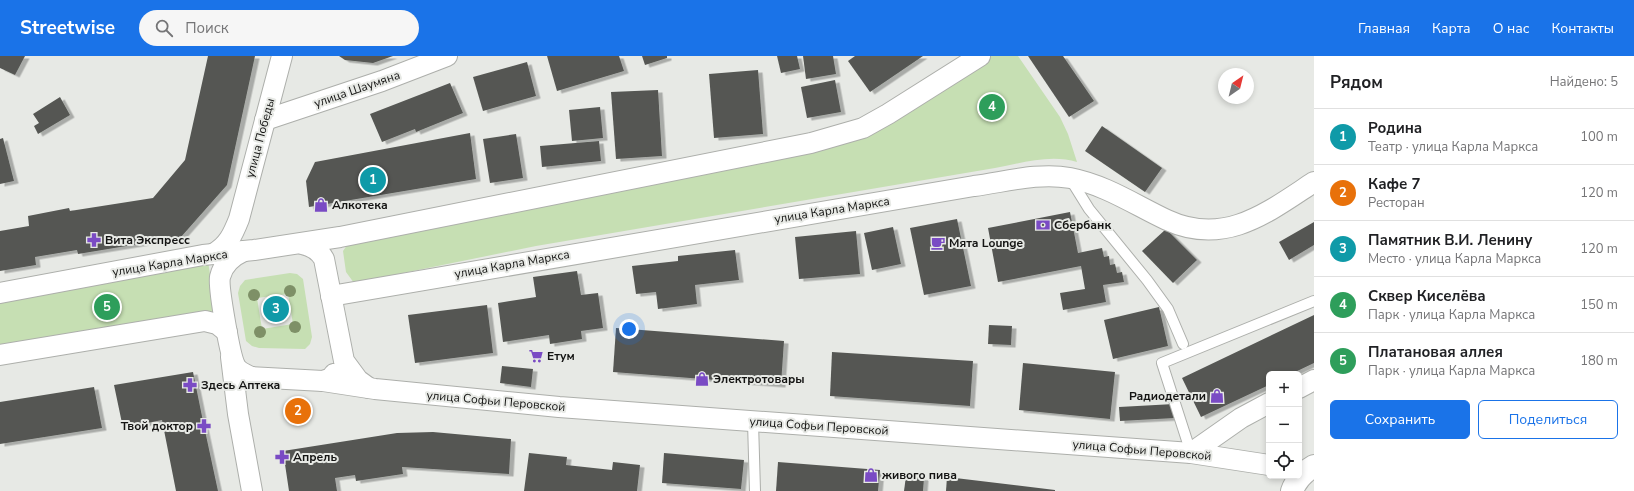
<!DOCTYPE html>
<html lang="ru">
<meta charset="utf-8">
<style>
:root{--surface:#fff;--page:#f6f6f6;--text:#202124;--muted:#757577;--line:#e0e0e0;--accent:#1a73e8}
body{margin:0;font-family:"Nunito Sans",sans-serif;background:var(--page);color:var(--text)}
.controls{position:absolute;right:12px;bottom:12px;display:grid;overflow:hidden;border-radius:6px;box-shadow:0 2px 6px #0003}
.controls button{width:36px;height:36px;display:grid;place-items:center;padding:0;border:0;border-bottom:1px solid var(--line);background:var(--surface);color:var(--text);font:20px sans-serif}
.compass{position:absolute;left:1218px;top:12px;width:36px;height:36px;border-radius:50%;background:var(--surface);box-shadow:0 2px 6px #0003;rotate:35deg}
.you{position:absolute;left:629px;top:273px;width:14px;height:14px;margin:-10px;border:3px solid #fff;border-radius:50%;background:#1a73e8;box-shadow:0 0 0 6px #1a73e833}
.badge{display:grid;place-items:center;width:26px;height:26px;border-radius:50%;background:var(--accent);color:#fff;font-size:13px;font-weight:700}
.pin{position:absolute;translate:-50% -50%;border:2px solid #fff;box-shadow:0 1px 4px #0006}
.list{margin:0;padding:0;list-style:none}
h2{display:flex;justify-content:space-between;align-items:center;height:52px;margin:0;padding:0 16px;font-size:17px}
h2 small{font-size:13px;font-weight:400;color:var(--muted)}
.list li{display:grid;grid-template-columns:26px 1fr auto;gap:12px;align-items:center;box-sizing:border-box;height:56px;padding:0 16px;border-top:1px solid var(--line)}
.list b{display:block;font-size:15px;white-space:nowrap}
.list p{margin:0;font-size:13px;white-space:nowrap;color:var(--muted)}
.list em{font-size:13px;font-style:normal;color:var(--muted)}
.actions{display:flex;gap:8px;padding:12px 16px}
.actions a{flex:1;padding:9px 0;border:1px solid var(--accent);border-radius:6px;text-align:center;font-size:14px;color:var(--accent)}
.actions .main{background:var(--accent);color:#fff}
.icon{flex:none;width:22px;height:22px;fill:none;stroke:currentColor;stroke-width:2;stroke-linecap:round;stroke-linejoin:round}
.map{position:relative;flex:none;width:1314px;height:435px;overflow:hidden}
header{display:flex;align-items:center;gap:24px;box-sizing:border-box;height:56px;padding:0 20px;background:var(--accent);color:#fff}
header strong{font-size:19px}
nav{display:flex;gap:22px;margin-inline-start:auto;font-size:14px}
.search{width:280px;height:36px;background:var(--page);display:flex;align-items:center;gap:10px;box-sizing:border-box;padding:0 14px;border-radius:22px;color:var(--muted);font-size:15px}
main{display:flex}
aside{flex:1;background:var(--surface)}
.map>svg:first-child{display:block}
.green{fill:#c6dfb3;fill-rule:evenodd}
.building{fill:#555753;filter:url(#shadow)}
.lines{fill:none;stroke-linecap:round;stroke-linejoin:round}
.lane-casing{stroke:#adafab;stroke-width:12}
.street-casing{stroke:#adafab;stroke-width:22}
.secondary-casing{stroke:#adafab;stroke-width:24}
.lane{stroke:#fff;stroke-width:10}
.street{stroke:#fff;stroke-width:20}
.secondary{stroke:#fff;stroke-width:22}
.tree{fill:#7e9067}
.labels{text-anchor:middle;dominant-baseline:central;stroke-width:4;stroke-linejoin:round;paint-order:stroke}
.street-label{font-size:12px;fill:#141413;stroke:#e7e9e5}
.poi-label{font-size:12px;font-weight:bold;fill:#141413;stroke:#e7e9e5;text-anchor:start}
</style>
<header>
<strong>Streetwise</strong>
<div class="search"><svg class="icon" aria-label="search" viewBox="0 0 24 24"><circle cx="10" cy="10" r="6"/><path d="M15 15l6 6"/></svg>Поиск</div>
<nav><a>Главная</a><a>Карта</a><a>О нас</a><a>Контакты</a></nav>
</header>
<main>
<div class="map">
<svg width="1314" height="435" viewBox="0 0 1314 435">
<defs>
<filter id="shadow"><feDropShadow dx="4.5" dy="2.5" stdDeviation="0" flood-color="#0004"/></filter>
</defs>
<rect width="100%" height="100%" fill="#e7e9e5"/>
<g class="green">
<path d="M985,0H1018L1060,61L1068,78L1077,106C1051,98 1021,107 995,112L536,190L354,227L346,216L343,195L352,182L838,84Z"/>
<polygon points="208,205 216,258 0,292 0,244"/>
<path d="M290,217L297,218L303,223L312,281L310,288L305,293L259,292L252,290L246,285L238,237L240,230L245,224ZM288,238L293,268L262,273L257,242Z"/>
</g>
<g class="building">
<polygon points="0,0 25,0 15,19 0,12"/>
<polygon points="208,0 255,0 227,129 181,181 78,198 77,194 35,201 36,209 0,215 0,175 29,170 28,160 69,152 70,155 153,142 185,104"/>
<polygon points="339,0 393,0 373,7 345,4"/>
<polygon points="547,0 619,0 624,15 557,35"/>
<polygon points="642,0 667,0 667,2 645,9"/>
<polygon points="777,0 797,0 800,13 781,17"/>
<polygon points="803,0 833,0 836,18 806,23"/>
<polygon points="855,0 923,0 870,36 848,5"/>
<polygon points="1028,0 1063,0 1094,45 1069,61"/>
<polygon points="527,6 536,40 483,55 473,21"/>
<polygon points="758,14 763,78 714,82 709,18"/>
<polygon points="835,24 841,56 807,62 801,31"/>
<polygon points="450,27 463,57 416,76 415,73 382,86 370,58"/>
<polygon points="658,34 662,100 616,103 611,36"/>
<polygon points="60,41 70,59 38,78 34,70 39,67 33,58"/>
<polygon points="600,51 603,82 572,85 569,54"/>
<polygon points="1102,70 1162,112 1145,136 1085,95"/>
<polygon points="470,77 476,123 309,151 306,125 315,106"/>
<polygon points="516,78 523,122 490,127 483,83"/>
<polygon points="3,82 14,125 0,128 0,83"/>
<polygon points="599,85 601,105 542,111 540,90"/>
<polygon points="1070,156 1078,197 1102,192 1104,201 1109,200 1110,209 1115,208 1117,217 1122,216 1124,226 1103,229 1106,246 1063,254 1060,237 1085,233 1081,210 998,226 988,172"/>
<polygon points="957,163 971,230 924,239 910,172"/>
<polygon points="1314,166 1314,189 1289,204 1279,186"/>
<polygon points="893,171 901,208 872,214 864,177"/>
<polygon points="1166,173 1197,204 1173,227 1142,195"/>
<polygon points="856,175 860,218 799,223 795,181"/>
<polygon points="735,194 739,224 695,229 697,248 658,253 656,236 636,238 632,210 678,205 678,200"/>
<polygon points="577,215 581,239 598,237 603,272 581,275 582,283 550,288 549,279 503,286 498,247 536,241 533,221"/>
<polygon points="487,249 493,297 415,307 408,259"/>
<polygon points="1159,251 1168,290 1113,303 1104,264"/>
<polygon points="1314,259 1314,307 1291,318 1269,318 1269,329 1201,361 1182,322"/>
<polygon points="989,269 1012,270 1011,289 988,288"/>
<polygon points="616,272 784,285 781,329 613,316"/>
<polygon points="832,296 973,305 970,350 830,340"/>
<polygon points="1023,307 1115,316 1110,363 1019,354"/>
<polygon points="502,310 533,313 531,331 500,327"/>
<polygon points="193,316 204,370 218,435 176,435 162,364 123,372 114,329"/>
<polygon points="94,331 102,372 0,388 0,346"/>
<polygon points="1174,348 1175,362 1120,365 1119,351"/>
<polygon points="433,376 511,383 509,418 402,411 403,418 356,425 355,419 335,422 337,435 289,435 283,395 397,377"/>
<polygon points="529,397 567,401 566,409 612,414 613,406 640,409 637,435 524,435"/>
<polygon points="664,397 744,404 741,433 662,427"/>
<polygon points="778,406 880,414 878,435 776,435"/>
<polygon points="906,420 924,422 923,435 904,435"/>
<polygon points="947,421 1055,434 1055,435 946,435"/>
</g>
<g class="lines">
<defs>
<g id="lane">
<polyline points="1071,124 1089,153 1147,224 1168,253 1183,288"/>
<polyline points="753,366 755,435"/>
<polyline points="1191,397 1162,307 1314,245"/>
</g>
<g id="street">
<polyline points="265,64 382,25 447,0"/>
<path d="M302,188C312,190 319,194 324,203L344,305L358,324L369,332"/>
<path d="M244,195C233,200 223,208 220,221C218,230 230,302 236,311C239,316 245,318 251,321"/>
<path d="M213,198C228,190 233,178 239,163L282,0"/>
<polyline points="0,237 203,199 254,194 340,181 811,87 863,72 888,58 980,0"/>
<path d="M331,240L974,130C1005,126 1039,116 1070,122C1106,129 1135,149 1167,164C1225,191 1268,156 1314,126"/>
<polyline points="0,299 205,265 217,268 227,276"/>
<polyline points="231,301 238,358 252,435"/>
<polyline points="323,325 375,333 559,351 1191,397 1269,409"/>
<polyline points="238,327 251,321 323,325 331,322 334,318"/>
<polyline points="1299,332 1314,324"/>
<polyline points="1191,397 1241,362 1269,347"/>
</g>
<path id="secondary" d="M1292,435C1296,424 1304,416 1314,410"/>
</defs>
<use href="#lane" class="lane-casing"/>
<use href="#street" class="street-casing"/>
<use href="#secondary" class="secondary-casing"/>
<use href="#lane" class="lane"/>
<use href="#street" class="street"/>
<use href="#secondary" class="secondary"/>
</g>
<g class="tree">
<circle cx="290" cy="235" r="6"/>
<circle cx="254" cy="239" r="6"/>
<circle cx="295" cy="271" r="6"/>
<circle cx="260" cy="276" r="6"/>
</g>
<defs>
<symbol id="shop-bare" viewBox="-9 -9 18 18"><path d="M-5-2.5h2.3a2.7 3.5 0 0 1 5.4 0H5L5.5 6h-11ZM-1.5-2.5h3a1.5 2.3 0 0 0-3 0Z" fill="#7a4bc4" stroke="#e7e9e5" stroke-width="2.5" paint-order="stroke"/></symbol>
<symbol id="bank-bare" viewBox="-9 -9 18 18"><path d="M-6-4H6V4H-6ZM0-2.3a2.3 2.3 0 1 0 0 4.6a2.3 2.3 0 1 0 0-4.6Z" fill="#7a4bc4" stroke="#e7e9e5" stroke-width="2.5" paint-order="stroke"/></symbol>
<symbol id="pharmacy-bare" viewBox="-9 -9 18 18"><path d="M-2-6h4v4h4v4h-4v4h-4v-4h-4v-4h4Z" fill="#7a4bc4" stroke="#e7e9e5" stroke-width="2.5" paint-order="stroke"/></symbol>
<symbol id="cafe-bare" viewBox="-9 -9 18 18"><path d="M-5.5-4.5H6V0H3Q3 3.5 0 3.5H-2.5Q-5.5 3.5-5.5 0ZM3-3.2v2h1.7v-2ZM-6 4.5H4V6H-6Z" fill="#7a4bc4" stroke="#e7e9e5" stroke-width="2.5" paint-order="stroke"/></symbol>
<symbol id="supermarket-bare" viewBox="-9 -9 18 18"><path d="M-6-5.5h2.5l.6 2H6L4.5 2H-2.5L-4.4-4H-6ZM-1.5 3.2a1.3 1.3 0 1 0 .1 0ZM3 3.2a1.3 1.3 0 1 0 .1 0Z" fill="#7a4bc4" stroke="#e7e9e5" stroke-width="2.5" paint-order="stroke"/></symbol>
</defs>
<g fill-rule="evenodd">
<use href="#shop-bare" x="311" y="139" width="20" height="20"/>
<use href="#bank-bare" x="1033" y="159" width="20" height="20"/>
<use href="#pharmacy-bare" x="84" y="174" width="20" height="20"/>
<use href="#cafe-bare" x="928" y="177" width="20" height="20"/>
<use href="#supermarket-bare" x="526" y="290" width="20" height="20"/>
<use href="#shop-bare" x="692" y="313" width="20" height="20"/>
<use href="#pharmacy-bare" x="180" y="319" width="20" height="20"/>
<use href="#shop-bare" x="1207" y="330" width="20" height="20"/>
<use href="#pharmacy-bare" x="194" y="360" width="20" height="20"/>
<use href="#pharmacy-bare" x="272" y="391" width="20" height="20"/>
<use href="#shop-bare" x="861" y="409" width="20" height="20"/>
</g>
<g class="labels">
<g class="street-label">
<text transform="translate(357 33) rotate(-19)">улица Шаумяна</text>
<text transform="translate(260 82) rotate(-75)">улица Победы</text>
<text transform="translate(832 154) rotate(-9)">улица Карла Маркса</text>
<text transform="translate(170 207) rotate(-9)">улица Карла Маркса</text>
<text transform="translate(512 208) rotate(-10)">улица Карла Маркса</text>
<text transform="translate(496 345) rotate(5)">улица Софьи Перовской</text>
<text transform="translate(819 370) rotate(4)">улица Софьи Перовской</text>
<text transform="translate(1142 394) rotate(5)">улица Софьи Перовской</text>
</g>
<g class="poi-label">
<text x="332" y="149">Алкотека</text>
<text x="1054" y="169">Сбербанк</text>
<text x="105" y="184">Вита Экспресс</text>
<text x="949" y="187">Мята Lounge</text>
<text x="547" y="300">Етум</text>
<text x="713" y="323">Электротовары</text>
<text x="201" y="329">Здесь Аптека</text>
<text x="1206" y="340" text-anchor="end">Радиодетали</text>
<text x="193" y="370" text-anchor="end">Твой доктор</text>
<text x="293" y="401">Апрель</text>
<text x="882" y="419">живого пива</text>
</g>
</g>
</svg>
<div class="controls">
<button>+</button>
<button>−</button>
<button><svg class="icon" aria-label="locate" viewBox="0 0 24 24"><circle cx="12" cy="12" r="6"/><path d="M12 2v4M12 18v4M2 12h4M18 12h4"/></svg></button>
</div>
<svg class="compass" viewBox="-18 -18 36 36"><path d="M0-13l5 13h-10z" fill="#e53935"/><path d="M0 13l5-13h-10z" fill="#757577"/></svg>
<div class="you"></div>
<div class="pin badge" style="left:373px;top:124px;background:#0f9aa8">1</div>
<div class="pin badge" style="left:298px;top:355px;background:#e8710a">2</div>
<div class="pin badge" style="left:276px;top:253px;background:#0f9aa8">3</div>
<div class="pin badge" style="left:992px;top:51px;background:#2e9e5b">4</div>
<div class="pin badge" style="left:107px;top:251px;background:#2e9e5b">5</div>
</div>
<aside>
<h2>Рядом<small>Найдено: 5</small></h2>
<ul class="list">
<li><span class="badge" style="background:#0f9aa8">1</span><div><b>Родина</b><p>Театр · улица Карла Маркса</p></div><em>100 m</em></li>
<li><span class="badge" style="background:#e8710a">2</span><div><b>Кафе 7</b><p>Ресторан</p></div><em>120 m</em></li>
<li><span class="badge" style="background:#0f9aa8">3</span><div><b>Памятник В.И. Ленину</b><p>Место · улица Карла Маркса</p></div><em>120 m</em></li>
<li><span class="badge" style="background:#2e9e5b">4</span><div><b>Сквер Киселёва</b><p>Парк · улица Карла Маркса</p></div><em>150 m</em></li>
<li><span class="badge" style="background:#2e9e5b">5</span><div><b>Платановая аллея</b><p>Парк · улица Карла Маркса</p></div><em>180 m</em></li>
</ul>
<div class="actions"><a class="main">Сохранить</a><a>Поделиться</a></div>
</aside>
</main>
